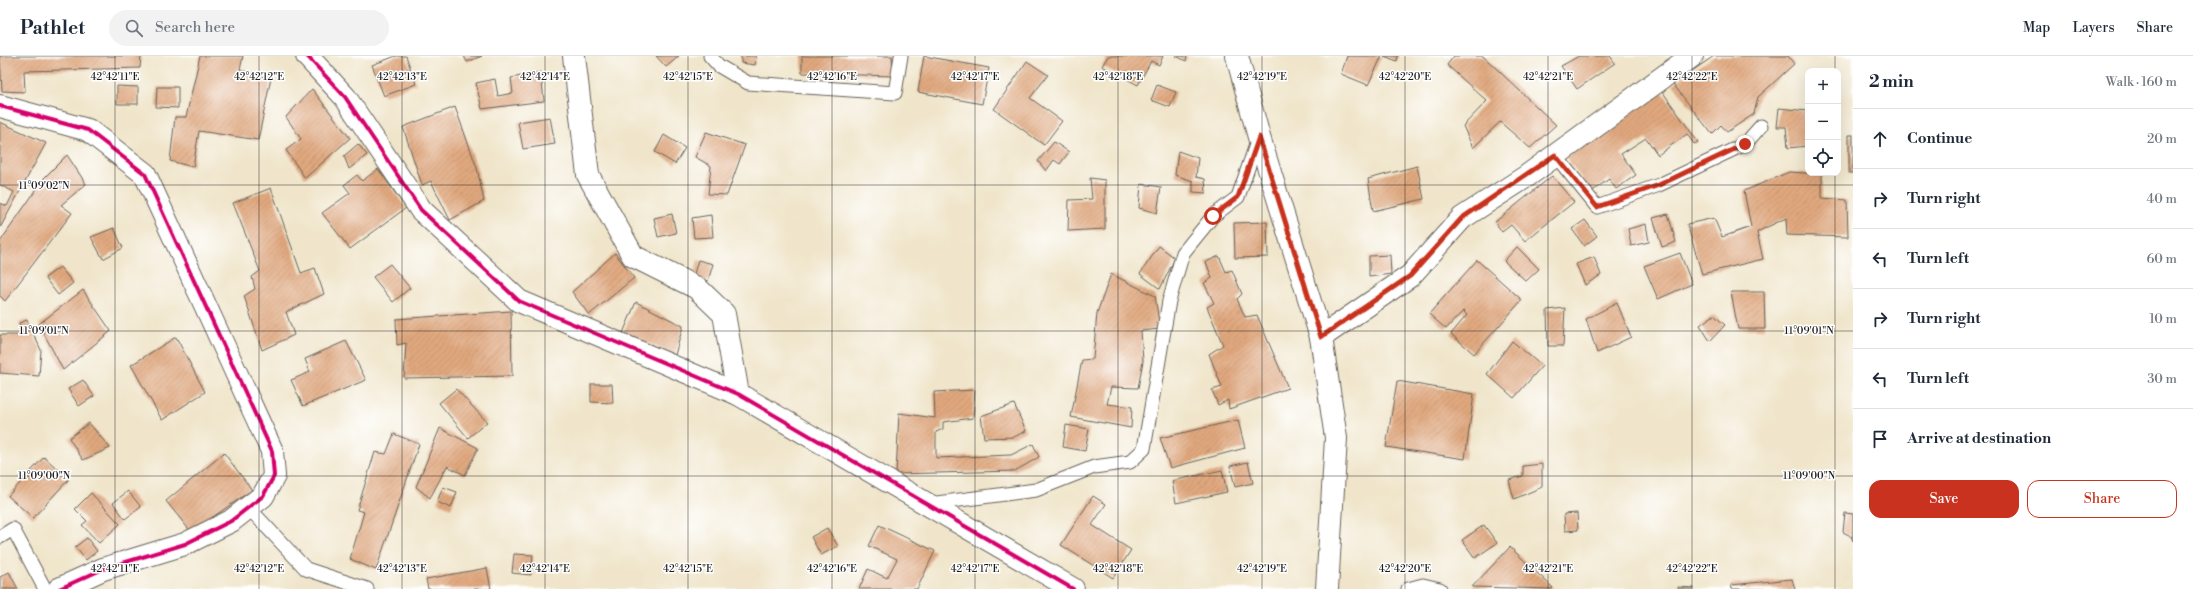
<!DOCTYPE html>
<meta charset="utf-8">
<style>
:root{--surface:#fff;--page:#f2f2f3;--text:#1f2937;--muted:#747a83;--line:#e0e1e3;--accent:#c8321e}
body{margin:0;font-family:"Libre Bodoni",serif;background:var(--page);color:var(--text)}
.controls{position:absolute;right:12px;top:12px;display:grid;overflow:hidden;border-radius:8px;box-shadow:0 4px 16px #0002}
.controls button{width:36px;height:36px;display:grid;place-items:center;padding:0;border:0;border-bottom:1px solid var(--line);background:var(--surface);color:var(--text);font:20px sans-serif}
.stop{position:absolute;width:12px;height:12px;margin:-9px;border:3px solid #c8321e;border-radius:50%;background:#fff}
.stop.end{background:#c8321e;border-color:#fff;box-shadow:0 1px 4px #0008}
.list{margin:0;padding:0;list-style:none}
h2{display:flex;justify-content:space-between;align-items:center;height:52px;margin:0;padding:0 16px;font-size:17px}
h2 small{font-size:13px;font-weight:400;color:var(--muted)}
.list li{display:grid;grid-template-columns:26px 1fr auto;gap:12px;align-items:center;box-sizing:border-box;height:60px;padding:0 16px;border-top:1px solid var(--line)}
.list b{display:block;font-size:15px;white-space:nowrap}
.list em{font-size:13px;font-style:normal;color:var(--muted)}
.actions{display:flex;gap:8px;padding:12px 16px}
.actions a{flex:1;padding:9px 0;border:1px solid var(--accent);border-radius:12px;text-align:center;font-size:14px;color:var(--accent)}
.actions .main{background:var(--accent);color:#fff}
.icon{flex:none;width:22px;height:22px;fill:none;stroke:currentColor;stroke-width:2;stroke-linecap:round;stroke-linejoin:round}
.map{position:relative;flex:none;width:1853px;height:533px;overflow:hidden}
header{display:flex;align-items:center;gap:24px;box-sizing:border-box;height:56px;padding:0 20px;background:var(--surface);border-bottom:1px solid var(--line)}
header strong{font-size:19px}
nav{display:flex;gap:22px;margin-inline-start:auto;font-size:14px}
.search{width:280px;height:36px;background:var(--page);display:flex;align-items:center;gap:10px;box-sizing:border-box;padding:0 14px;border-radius:22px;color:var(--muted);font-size:15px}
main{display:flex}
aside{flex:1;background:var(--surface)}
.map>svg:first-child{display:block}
.building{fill:url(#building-hatch)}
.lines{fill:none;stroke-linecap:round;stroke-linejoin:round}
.service-casing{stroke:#666259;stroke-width:15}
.minor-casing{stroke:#666259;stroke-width:24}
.service{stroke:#fff;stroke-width:13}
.minor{stroke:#fff;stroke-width:22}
.cycleway-casing{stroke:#fff;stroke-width:6}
.cycleway{stroke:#d6006c;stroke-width:4}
.route{stroke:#c8321e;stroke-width:5}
.ticks{fill:none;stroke:#1c1c1c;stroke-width:1;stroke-opacity:0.45}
.ticks-label{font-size:10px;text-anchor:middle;fill:#1c1c1c;stroke:#fff;stroke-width:3;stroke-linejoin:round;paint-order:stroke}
</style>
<header>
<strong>Pathlet</strong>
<div class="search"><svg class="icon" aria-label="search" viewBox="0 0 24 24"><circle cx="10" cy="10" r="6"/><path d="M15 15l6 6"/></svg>Search here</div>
<nav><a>Map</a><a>Layers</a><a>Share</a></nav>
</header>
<main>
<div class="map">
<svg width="1853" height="533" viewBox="0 0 1853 533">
<defs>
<pattern id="building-hatch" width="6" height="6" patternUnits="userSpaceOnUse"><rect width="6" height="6" fill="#e0a77e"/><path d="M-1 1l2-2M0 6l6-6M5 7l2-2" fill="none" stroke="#c08f6c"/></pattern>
</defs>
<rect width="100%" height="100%" fill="#fff"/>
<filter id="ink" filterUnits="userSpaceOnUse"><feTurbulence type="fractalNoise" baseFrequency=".025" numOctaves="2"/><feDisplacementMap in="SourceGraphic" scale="8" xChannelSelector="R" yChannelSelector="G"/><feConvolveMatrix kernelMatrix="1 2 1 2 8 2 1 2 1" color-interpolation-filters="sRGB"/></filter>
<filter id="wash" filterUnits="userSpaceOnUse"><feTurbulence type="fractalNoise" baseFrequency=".012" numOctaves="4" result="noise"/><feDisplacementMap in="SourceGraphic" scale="16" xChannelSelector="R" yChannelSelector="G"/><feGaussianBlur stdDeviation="0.9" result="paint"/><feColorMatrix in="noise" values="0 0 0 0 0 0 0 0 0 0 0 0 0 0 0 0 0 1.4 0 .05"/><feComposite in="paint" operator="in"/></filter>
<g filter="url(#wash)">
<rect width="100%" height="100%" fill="#f0e5ca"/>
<g id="blocks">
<g class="building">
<polygon points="0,0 141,0 140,12 24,15 25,36 2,35"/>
<polygon points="200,0 243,0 240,14 271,22 258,84 199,75 193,111 170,105 175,61 186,61"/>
<polygon points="396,0 406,0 416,28 384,40 372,9"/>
<polygon points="464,0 482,0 467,6"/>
<polygon points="656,0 679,0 666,11"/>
<polygon points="741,0 756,0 755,9 741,7"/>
<polygon points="802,0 892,0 893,20 802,17"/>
<polygon points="924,0 989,12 982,48 918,36"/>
<polygon points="1108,0 1163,0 1159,9 1151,5 1138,29 1102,10"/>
<polygon points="1176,0 1187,0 1186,5"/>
<polygon points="1347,0 1382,0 1368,29 1341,18"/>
<polygon points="1384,0 1398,0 1397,5"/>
<polygon points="1454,0 1483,0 1556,69 1530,92 1500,66 1473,92 1463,70 1487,45 1447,9"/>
<polygon points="1579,0 1610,0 1615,7 1577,33 1561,10"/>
<polygon points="1714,0 1788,0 1794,8 1758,41 1754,58 1727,76 1721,69 1712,78 1673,28"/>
<polygon points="1027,5 1048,19 1030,42 1062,65 1044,89 994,53"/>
<polygon points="541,16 544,45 482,53 476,27 495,23 498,40 513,37 511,22"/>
<polygon points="1157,29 1176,36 1170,51 1151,44"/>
<polygon points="117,30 138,31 138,48 117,48"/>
<polygon points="157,31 178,31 178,52 156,51"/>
<polygon points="312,33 350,82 305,122 286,94 301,83 286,61"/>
<polygon points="1662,35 1698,86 1694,88 1687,78 1658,99 1646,82 1621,98 1636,119 1616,133 1609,123 1591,136 1566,101"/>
<polygon points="455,51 477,112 484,145 450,164 431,125 422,129 403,71"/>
<polygon points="1779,52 1808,55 1808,90 1788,92 1786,71 1777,71"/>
<polygon points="550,61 555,88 523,93 518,66"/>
<polygon points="0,66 46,87 0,172 0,147 7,150 14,136 0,129"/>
<polygon points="706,76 745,89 727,139 708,138 711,110 695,101"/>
<polygon points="664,79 685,92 675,108 655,96"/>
<rect x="1849" y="79" width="4" height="38"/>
<polygon points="1054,86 1069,96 1060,108 1054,104 1046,115 1038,105"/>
<polygon points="358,88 367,99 349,113 344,100"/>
<polygon points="1178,95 1198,102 1196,121 1205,123 1206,137 1193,136 1193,125 1175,119"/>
<polygon points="67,99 86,128 61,149 72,157 5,245 0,240 0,186 45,121"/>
<polygon points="1417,110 1424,143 1373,155 1368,123"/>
<polygon points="378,113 406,152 350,193 322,157 350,137 344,129 357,119 362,125"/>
<polygon points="1789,116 1822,118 1822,142 1847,144 1848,181 1787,179 1786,162 1757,176 1763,203 1702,218 1687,168 1714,162 1722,181 1751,171 1744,135"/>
<polygon points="1552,120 1574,146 1525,185 1511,169 1502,176 1495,166"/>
<polygon points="1090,122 1105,124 1105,173 1068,175 1069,144 1092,143"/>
<polygon points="1141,128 1161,131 1157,157 1139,152"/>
<polygon points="271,132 301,217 315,212 324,238 286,256 294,279 262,294 244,240 255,233 252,221 260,215 233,147"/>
<polygon points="672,158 676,177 658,181 654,162"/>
<polygon points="1668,158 1676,186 1662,191 1653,162"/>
<polygon points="711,159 713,181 694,182 692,162"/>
<polygon points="1585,164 1597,180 1584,190 1572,173"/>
<polygon points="1267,166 1268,201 1235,202 1234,167"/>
<polygon points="1646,168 1649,186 1631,190 1628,173"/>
<polygon points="114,172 123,192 103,203 91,181"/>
<polygon points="1159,190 1175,202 1160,233 1140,218"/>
<polygon points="1517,191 1539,213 1526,225 1504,205"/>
<polygon points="615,197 634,222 589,259 572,236"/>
<polygon points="1680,197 1692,228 1658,243 1644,210"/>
<polygon points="1390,199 1391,218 1369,221 1369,200"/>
<polygon points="1219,200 1226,216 1232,214 1242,238 1237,243 1245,261 1257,259 1288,332 1229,353 1228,344 1218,349 1212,334 1222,331 1209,298 1223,289 1207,251 1214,247 1204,227 1212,222 1206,206"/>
<polygon points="1594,201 1601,219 1585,229 1576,208"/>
<polygon points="698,204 713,208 708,225 693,221"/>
<polygon points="1477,204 1522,244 1474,298 1451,278 1467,259 1463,255 1446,273 1429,258"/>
<polygon points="390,208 410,232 393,246 373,221"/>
<polygon points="60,211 73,227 58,239 45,222"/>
<polygon points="1111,218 1155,240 1160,273 1141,275 1143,305 1138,332 1111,331 1107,348 1132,351 1131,372 1071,361 1082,304 1093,303 1097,257"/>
<polygon points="83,234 111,275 63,314 39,268"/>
<polygon points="1731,236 1764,236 1765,273 1738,273"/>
<polygon points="636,246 683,270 675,299 623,277"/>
<polygon points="1617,247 1631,281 1597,297 1586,263"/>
<polygon points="1565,252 1563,290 1548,290 1547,254"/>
<polygon points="511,255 512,320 404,322 406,287 397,289 396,263"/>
<polygon points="1714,259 1725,269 1710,285 1700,269"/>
<polygon points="27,264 41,294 39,320 0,317 0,279 22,279 19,267"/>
<polygon points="176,281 205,336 162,364 131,309"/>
<polygon points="346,285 366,324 303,350 291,324 310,316 305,303"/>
<polygon points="1512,285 1542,310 1514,342 1487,318"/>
<polygon points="83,324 94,340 79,350 68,333"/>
<polygon points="1397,325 1474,338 1465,403 1386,391"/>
<polygon points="591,328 612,328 613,347 591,346"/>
<polygon points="456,333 487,366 468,382 439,347"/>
<polygon points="975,334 973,362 943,366 943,373 936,376 936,402 1011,399 1033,388 1039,401 1015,415 896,418 899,357 935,362 934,336"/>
<polygon points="1014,348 1026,375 1014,381 984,382 981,360"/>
<polygon points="1238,364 1245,392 1170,412 1160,382"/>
<polygon points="89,367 110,392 83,404 69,382"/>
<polygon points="1066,369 1089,373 1085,395 1063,391"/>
<polygon points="440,372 478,392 465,419 447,410 430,442 416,431"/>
<polygon points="394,378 419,388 376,514 350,503 364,456 357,454 375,396 386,398"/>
<polygon points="224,397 252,434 191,476 166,445"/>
<polygon points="44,401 69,423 33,462 8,440"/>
<polygon points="1248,406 1253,427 1235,431 1230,410"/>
<polygon points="1542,408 1542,431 1514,443 1509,424 1523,420 1523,410"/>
<polygon points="1222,414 1227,436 1176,447 1172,425"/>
<polygon points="443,431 457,436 451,452 437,446"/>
<polygon points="128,435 141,451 125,463 113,447"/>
<polygon points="91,437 120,468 99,487 82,469 87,465 75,453"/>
<polygon points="1093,440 1106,448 1092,469 1131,494 1113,522 1061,489"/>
<polygon points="1577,457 1578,474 1565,475 1564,458"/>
<polygon points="1845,457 1853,458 1853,485 1851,480 1843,476"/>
<polygon points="879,469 935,495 917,533 859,533 868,513 887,522 897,503 869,490"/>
<polygon points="1484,469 1497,487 1475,502 1462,484"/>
<polygon points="827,472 838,490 821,499 811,481"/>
<polygon points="87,482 97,495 86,504 75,491"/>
<polygon points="1510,491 1553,532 1552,533 1472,531"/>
<polygon points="514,498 533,499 531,519 512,517"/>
<polygon points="487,512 491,533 428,533 426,523"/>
<polygon points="9,516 18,533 0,533 0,521"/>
<polygon points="1792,523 1795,533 1732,533 1731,529"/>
<polygon points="1678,531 1694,532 1694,533 1678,533"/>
</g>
</g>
</g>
<g filter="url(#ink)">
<use href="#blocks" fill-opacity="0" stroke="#666259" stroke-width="1"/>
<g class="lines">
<defs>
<g id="service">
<polyline points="710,0 719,10 748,27 895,37 901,0"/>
<polyline points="1555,99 1597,151 1659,129 1745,88 1761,70"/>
<polyline points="929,448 1036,434 1094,411 1130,406 1144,393 1169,245 1183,197 1213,160 1238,141 1258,83"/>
<polyline points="248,451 306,513 367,533"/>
<polyline points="0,481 13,473 45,533"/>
<polyline points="1408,533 1423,529 1440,533"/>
</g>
<g id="minor">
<polyline points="307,0 345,41 421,154 519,245 738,338 1073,533"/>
<polyline points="574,0 588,119 633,200 697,232 724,258 738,338"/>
<polyline points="1237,0 1259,81 1321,281"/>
<polyline points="0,50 88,74 145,118 272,395 274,420 263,440 231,465 185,488 103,513 59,533"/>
<polyline points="1327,533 1336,382 1321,281 1410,220 1462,162 1527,120 1692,0"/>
</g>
</defs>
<use href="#service" class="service-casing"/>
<use href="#minor" class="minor-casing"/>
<use href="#service" class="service"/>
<use href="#minor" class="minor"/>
<defs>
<g id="cycleway">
<polyline points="307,0 345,41 421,154 519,245 738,338 1073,533"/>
<polyline points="0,50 88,74 145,118 272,395 274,420 263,440 231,465 185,488 103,513 59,533"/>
</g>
</defs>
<use href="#cycleway" class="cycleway-casing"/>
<use href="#cycleway" class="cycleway"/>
</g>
</g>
<g class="lines" filter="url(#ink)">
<polyline class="route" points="1213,160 1238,141 1259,81 1321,281 1410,220 1462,162 1555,99 1597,151 1659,129 1745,88"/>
</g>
<path class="ticks" d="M115,0V533M259,0V533M402,0V533M545,0V533M688,0V533M832,0V533M975,0V533M1118,0V533M1262,0V533M1405,0V533M1548,0V533M1692,0V533M1835,0V15M1835,117V533M0,129H1853M0,275H1853M0,420H1853"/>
<g class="ticks-label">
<text x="115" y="24">42°42'11"E</text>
<text x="259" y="24">42°42'12"E</text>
<text x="402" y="24">42°42'13"E</text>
<text x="545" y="24">42°42'14"E</text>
<text x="688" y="24">42°42'15"E</text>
<text x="832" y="24">42°42'16"E</text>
<text x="975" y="24">42°42'17"E</text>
<text x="1118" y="24">42°42'18"E</text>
<text x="1262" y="24">42°42'19"E</text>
<text x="1405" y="24">42°42'20"E</text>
<text x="1548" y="24">42°42'21"E</text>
<text x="1692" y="24">42°42'22"E</text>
<text x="44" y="133">11°09'02"N</text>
<text x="44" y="278">11°09'01"N</text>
<text x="1809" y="278">11°09'01"N</text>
<text x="44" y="423">11°09'00"N</text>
<text x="1809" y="423">11°09'00"N</text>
<text x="115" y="516">42°42'11"E</text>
<text x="259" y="516">42°42'12"E</text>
<text x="402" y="516">42°42'13"E</text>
<text x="545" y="516">42°42'14"E</text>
<text x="688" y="516">42°42'15"E</text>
<text x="832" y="516">42°42'16"E</text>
<text x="975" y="516">42°42'17"E</text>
<text x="1118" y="516">42°42'18"E</text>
<text x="1262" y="516">42°42'19"E</text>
<text x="1405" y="516">42°42'20"E</text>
<text x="1548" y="516">42°42'21"E</text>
<text x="1692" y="516">42°42'22"E</text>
</g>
</svg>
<div class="controls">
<button>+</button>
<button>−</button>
<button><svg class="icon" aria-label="locate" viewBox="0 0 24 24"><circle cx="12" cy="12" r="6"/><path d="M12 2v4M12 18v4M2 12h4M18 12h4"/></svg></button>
</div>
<div class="stop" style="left:1213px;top:160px"></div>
<div class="stop end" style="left:1745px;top:88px"></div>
</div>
<aside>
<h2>2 min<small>Walk · 160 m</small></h2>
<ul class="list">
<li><svg class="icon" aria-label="ahead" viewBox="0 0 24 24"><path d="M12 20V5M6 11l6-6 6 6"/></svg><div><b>Continue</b></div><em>20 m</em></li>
<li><svg class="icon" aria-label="right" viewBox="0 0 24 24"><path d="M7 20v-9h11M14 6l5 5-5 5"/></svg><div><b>Turn right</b></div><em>40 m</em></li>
<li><svg class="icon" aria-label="left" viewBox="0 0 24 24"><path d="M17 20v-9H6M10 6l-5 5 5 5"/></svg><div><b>Turn left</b></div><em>60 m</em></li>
<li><svg class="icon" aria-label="right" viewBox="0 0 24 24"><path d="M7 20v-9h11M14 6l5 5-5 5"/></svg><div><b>Turn right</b></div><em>10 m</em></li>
<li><svg class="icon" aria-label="left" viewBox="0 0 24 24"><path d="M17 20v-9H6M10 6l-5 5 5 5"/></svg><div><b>Turn left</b></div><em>30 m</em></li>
<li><svg class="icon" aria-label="arrive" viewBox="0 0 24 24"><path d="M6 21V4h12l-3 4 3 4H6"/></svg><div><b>Arrive at destination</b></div></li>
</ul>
<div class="actions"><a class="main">Save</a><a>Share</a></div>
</aside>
</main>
